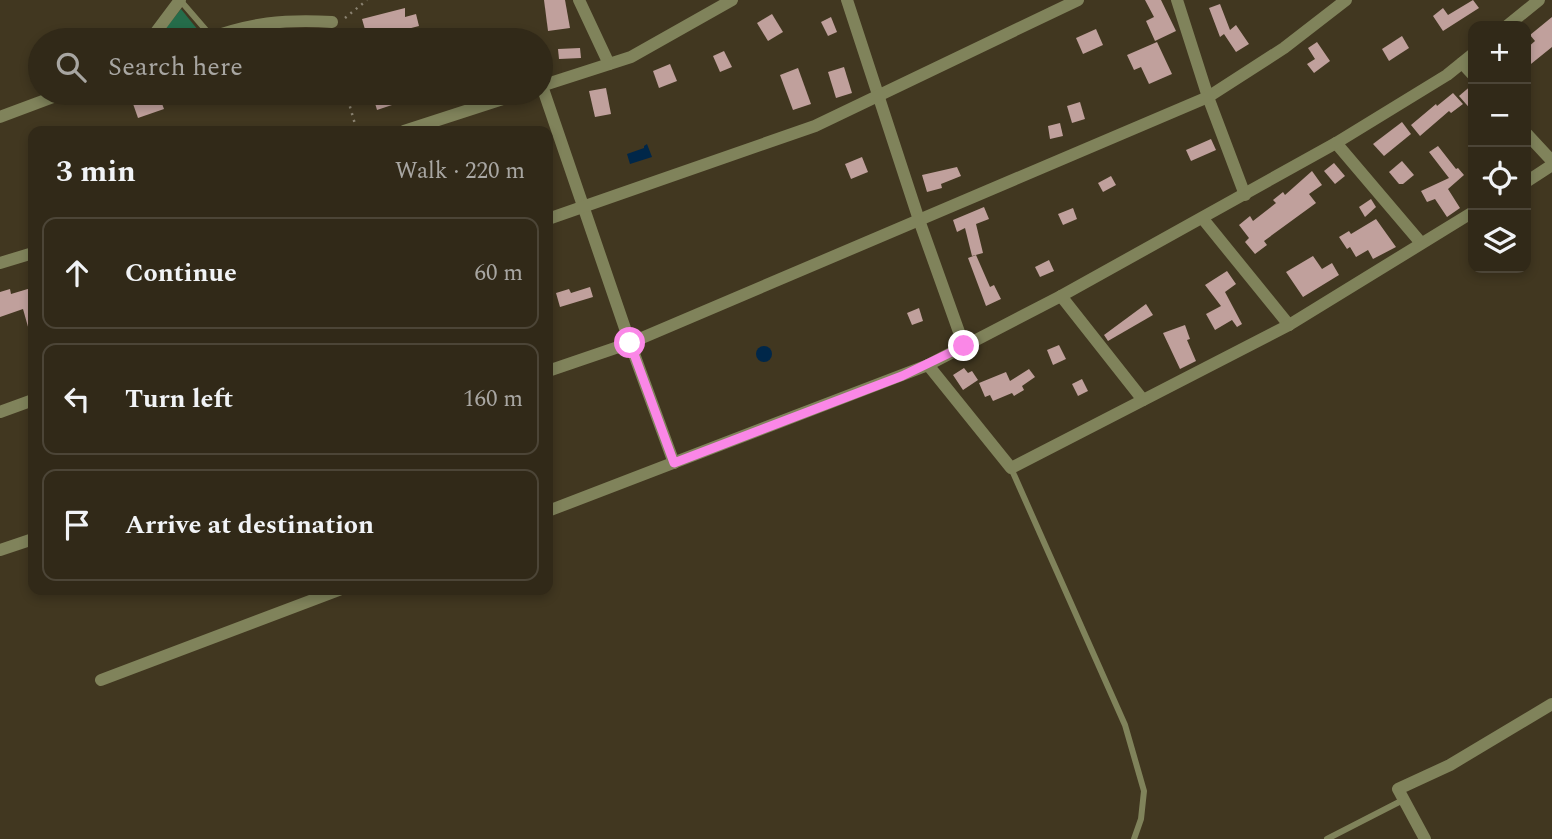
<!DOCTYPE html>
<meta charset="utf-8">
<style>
:root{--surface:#312918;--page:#393121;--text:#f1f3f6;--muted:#a8a6a2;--line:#4c4537}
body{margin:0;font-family:Spectral,serif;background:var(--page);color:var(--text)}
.controls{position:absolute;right:21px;top:21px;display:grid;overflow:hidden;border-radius:14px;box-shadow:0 4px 10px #0003}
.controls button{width:63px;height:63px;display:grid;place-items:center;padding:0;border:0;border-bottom:2px solid var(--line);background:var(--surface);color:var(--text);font:35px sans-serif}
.stop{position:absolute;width:21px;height:21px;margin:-16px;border:5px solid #fa87e7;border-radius:50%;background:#fff}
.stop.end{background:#fa87e7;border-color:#fff;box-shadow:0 2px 7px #0008}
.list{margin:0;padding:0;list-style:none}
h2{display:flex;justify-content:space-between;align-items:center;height:91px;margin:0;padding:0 28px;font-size:30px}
h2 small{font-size:23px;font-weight:400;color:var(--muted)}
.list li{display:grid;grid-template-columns:46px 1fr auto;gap:21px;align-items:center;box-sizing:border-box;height:112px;margin:0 14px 14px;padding:0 14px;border:2px solid var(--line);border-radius:14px}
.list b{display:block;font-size:26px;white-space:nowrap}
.list em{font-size:23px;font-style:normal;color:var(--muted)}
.icon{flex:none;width:38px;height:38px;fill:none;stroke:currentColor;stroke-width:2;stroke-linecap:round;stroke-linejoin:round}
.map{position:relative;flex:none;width:1552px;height:839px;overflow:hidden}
.search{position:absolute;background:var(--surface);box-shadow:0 4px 10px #0003;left:28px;top:28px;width:525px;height:77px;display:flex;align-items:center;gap:18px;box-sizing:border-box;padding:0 24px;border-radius:38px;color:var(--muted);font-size:26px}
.panel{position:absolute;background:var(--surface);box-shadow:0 4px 10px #0003;left:28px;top:126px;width:525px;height:469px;border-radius:14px}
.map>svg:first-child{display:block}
.green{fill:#256c4a}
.water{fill:#002749}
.building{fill:#c0a09c}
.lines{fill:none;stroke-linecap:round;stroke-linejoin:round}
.path{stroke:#8a8270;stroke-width:2.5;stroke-dasharray:2 5;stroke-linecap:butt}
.service{stroke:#80835b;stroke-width:6}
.minor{stroke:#80835b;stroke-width:12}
.route{stroke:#fa87e7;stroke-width:9}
</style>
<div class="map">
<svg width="1552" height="839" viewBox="0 0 1552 839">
<rect width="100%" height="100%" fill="#413720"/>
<polygon class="green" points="181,9 202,35 191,40 156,40"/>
<g class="water">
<polygon points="647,144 652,157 630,164 627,154 644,148 644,146"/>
<circle cx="764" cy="354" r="8"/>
</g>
<g class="building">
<polygon points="544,0 565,0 570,28 548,31"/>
<polygon points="1145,0 1161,0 1176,31 1155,41 1146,21 1154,17"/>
<polygon points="1473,0 1479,8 1443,31 1433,16 1443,8 1448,15"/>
<polygon points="1220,4 1230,30 1236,25 1249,44 1236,52 1224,34 1220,37 1209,8"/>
<polygon points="405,8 405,17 416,14 419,26 388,34 389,40 368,40 362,19"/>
<polygon points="772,14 783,32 768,41 757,23"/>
<polygon points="831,17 837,32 828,36 821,22"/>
<polygon points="1552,17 1552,47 1526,68 1526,49 1535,41 1530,35"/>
<polygon points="1096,29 1103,45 1083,54 1076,38"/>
<polygon points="1402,36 1409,48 1389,61 1382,49"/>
<polygon points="1157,42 1172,74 1149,84 1141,67 1134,70 1127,55"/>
<polygon points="1317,42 1330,61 1314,73 1307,64 1315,59 1308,48"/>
<polygon points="580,48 581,58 559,59 558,49"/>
<polygon points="724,51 732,67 720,72 713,56"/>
<polygon points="670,64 677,81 659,88 653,71"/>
<polygon points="844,67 852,93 836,98 828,72"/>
<polygon points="798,68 811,104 793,110 780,75"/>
<polygon points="1473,84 1473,112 1459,96"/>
<polygon points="606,88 611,114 595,117 589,91"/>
<polygon points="154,93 158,93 164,109 138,118 132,101"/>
<polygon points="372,93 421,93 422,95 377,110"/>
<polygon points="1453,93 1463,104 1451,113 1449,111 1420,136 1411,125 1436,104 1437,106"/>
<polygon points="1080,102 1085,119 1072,123 1067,106"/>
<polygon points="1402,122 1411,134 1384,156 1373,144"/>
<polygon points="1060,123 1063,136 1050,139 1048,126"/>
<polygon points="1211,139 1216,150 1191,161 1186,150"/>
<polygon points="1438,146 1456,169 1458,168 1464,175 1448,189 1460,208 1447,217 1435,199 1427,202 1421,191 1449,178 1429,152"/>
<polygon points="862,157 868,172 851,179 845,164"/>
<polygon points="1402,161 1414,175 1403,184 1399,184 1389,172"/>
<polygon points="1334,163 1345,176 1335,184 1324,171"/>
<polygon points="957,167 961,176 941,184 942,188 927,192 922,175"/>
<polygon points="1312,171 1322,185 1309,194 1316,203 1264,241 1267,245 1255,254 1245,242 1249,238 1239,225 1250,216 1253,221 1276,203 1273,200 1283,192 1285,195"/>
<polygon points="1111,176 1116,185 1103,192 1098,183"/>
<polygon points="1371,199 1376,207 1365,217 1359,207"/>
<polygon points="984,207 989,219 976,224 983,253 972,256 965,228 957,232 953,220"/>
<polygon points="1073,208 1077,219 1063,225 1058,214"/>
<polygon points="1376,219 1396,247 1373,259 1368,250 1356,257 1350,247 1347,249 1339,237 1349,231 1351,234"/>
<polygon points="976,255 990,287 994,285 1001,299 986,306 968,258"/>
<polygon points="1313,256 1322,269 1332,263 1339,275 1303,297 1286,272"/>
<polygon points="1049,260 1054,271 1040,277 1035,267"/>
<polygon points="1227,271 1236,284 1225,292 1242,324 1237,327 1232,320 1215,330 1206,314 1221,306 1205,285"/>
<polygon points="590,287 593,297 560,307 556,293 569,289 571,293"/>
<polygon points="31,288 33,297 33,334 30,334 23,309 0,317 0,292 10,289 11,294"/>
<polygon points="1146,304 1153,315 1108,341 1104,335"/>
<polygon points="919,308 923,321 912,325 907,313"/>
<polygon points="1185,325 1190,339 1187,340 1196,361 1180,369 1163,333"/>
<polygon points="1059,345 1066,359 1053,365 1047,350"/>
<polygon points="964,368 968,373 972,371 978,380 963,390 953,375"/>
<polygon points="1029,369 1035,377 1022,386 1024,390 1014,396 1012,393 993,401 990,395 985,397 979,383 1006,372 1010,381"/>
<polygon points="1082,379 1088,391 1078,396 1072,384"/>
</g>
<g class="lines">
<g class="path">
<polyline points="345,18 367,0"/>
<polyline points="346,93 357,131"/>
</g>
<g class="service">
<polyline points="180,0 212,37"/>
<polyline points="1011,468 1125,725 1144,791 1141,819 1134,839"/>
<polyline points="1327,839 1403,800"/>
</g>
<g class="minor">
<polyline points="579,0 609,64"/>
<polyline points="847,0 919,220 964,346"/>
<polyline points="1177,0 1208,97 1245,195"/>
<polyline points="1507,26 1539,0"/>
<polyline points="150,40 180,0"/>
<path d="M204,40C249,23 285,19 332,22"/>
<polyline points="1462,63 1473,75"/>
<polyline points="541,86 631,57 732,0"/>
<polyline points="542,86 630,343 674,463"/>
<polyline points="0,117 64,93"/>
<polyline points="404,131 521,93"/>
<polyline points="1526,133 1552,161"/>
<polyline points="1336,143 1421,243"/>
<polyline points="1526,182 1552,165"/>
<polyline points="548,219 815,126 1078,0"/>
<polyline points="1203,219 1289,325"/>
<polyline points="0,263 33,253"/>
<polyline points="1061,296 1143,400"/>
<polyline points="928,365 1011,468 1289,325 1473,212"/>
<polyline points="548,371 630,343 1208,97 1284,48 1346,0"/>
<polyline points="0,412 33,400"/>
<polyline points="548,511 928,365 1061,296 1336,143 1447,75 1473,54"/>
<polyline points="0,550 33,539"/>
<polyline points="101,680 339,590"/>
<polyline points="1425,839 1398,789 1450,765 1552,704"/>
</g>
</g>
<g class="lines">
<polyline class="route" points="630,343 674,463 902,376 964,346"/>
</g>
</svg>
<div class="controls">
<button>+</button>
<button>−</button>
<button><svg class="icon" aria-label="locate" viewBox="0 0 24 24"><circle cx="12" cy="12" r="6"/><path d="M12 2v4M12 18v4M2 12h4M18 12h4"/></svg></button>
<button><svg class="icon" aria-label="layers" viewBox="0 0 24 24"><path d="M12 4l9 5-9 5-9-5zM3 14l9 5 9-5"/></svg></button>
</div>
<div class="stop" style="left:630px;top:343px"></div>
<div class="stop end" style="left:964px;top:346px"></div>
<div class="search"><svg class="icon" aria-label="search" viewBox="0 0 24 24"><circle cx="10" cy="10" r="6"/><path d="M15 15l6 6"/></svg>Search here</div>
<section class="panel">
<h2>3 min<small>Walk · 220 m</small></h2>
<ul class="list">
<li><svg class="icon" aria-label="ahead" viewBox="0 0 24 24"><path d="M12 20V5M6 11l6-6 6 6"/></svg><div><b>Continue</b></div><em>60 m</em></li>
<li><svg class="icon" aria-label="left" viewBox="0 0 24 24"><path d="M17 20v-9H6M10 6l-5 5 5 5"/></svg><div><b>Turn left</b></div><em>160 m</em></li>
<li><svg class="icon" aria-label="arrive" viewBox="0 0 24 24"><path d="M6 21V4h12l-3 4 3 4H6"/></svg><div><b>Arrive at destination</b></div></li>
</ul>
</section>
</div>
